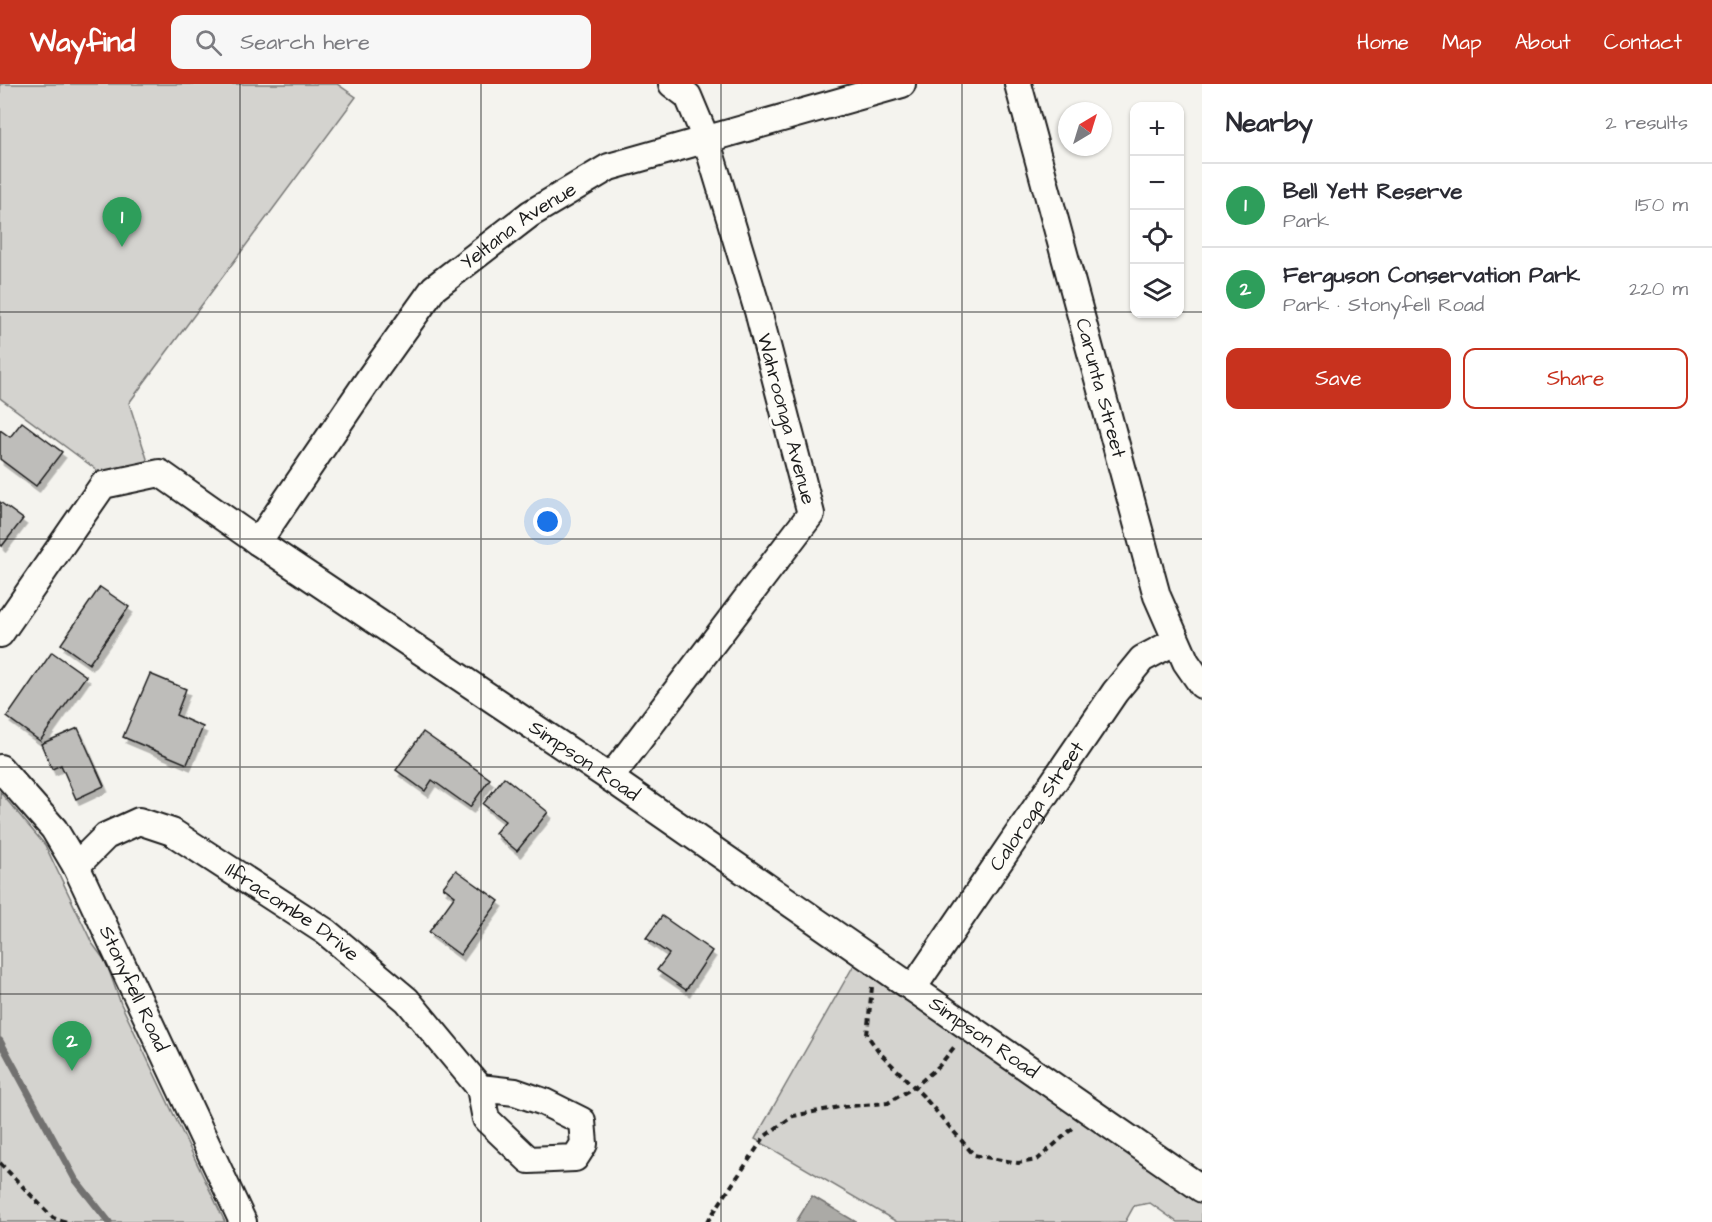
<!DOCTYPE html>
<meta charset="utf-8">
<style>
:root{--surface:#fff;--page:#f7f7f7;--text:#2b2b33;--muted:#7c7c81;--line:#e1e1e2;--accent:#c8321e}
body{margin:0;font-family:"Architects Daughter",sans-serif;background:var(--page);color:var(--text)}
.controls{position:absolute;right:18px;top:18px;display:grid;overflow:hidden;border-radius:12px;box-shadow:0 2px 4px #0004}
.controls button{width:54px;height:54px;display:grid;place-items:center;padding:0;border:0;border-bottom:2px solid var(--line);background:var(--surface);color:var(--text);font:30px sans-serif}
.compass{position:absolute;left:1058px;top:18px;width:54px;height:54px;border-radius:50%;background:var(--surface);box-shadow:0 2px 4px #0004;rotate:38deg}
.you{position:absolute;left:548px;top:438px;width:21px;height:21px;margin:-15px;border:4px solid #fff;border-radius:50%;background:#1a73e8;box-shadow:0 0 0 9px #1a73e833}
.badge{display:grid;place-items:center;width:39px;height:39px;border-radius:50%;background:var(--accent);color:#fff;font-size:20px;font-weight:700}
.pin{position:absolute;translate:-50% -50px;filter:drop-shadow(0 2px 3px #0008)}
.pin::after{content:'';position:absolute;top:32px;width:21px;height:18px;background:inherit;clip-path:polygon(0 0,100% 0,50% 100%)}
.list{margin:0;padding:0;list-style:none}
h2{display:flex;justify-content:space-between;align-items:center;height:78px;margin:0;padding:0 24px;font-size:26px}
h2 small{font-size:20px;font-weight:400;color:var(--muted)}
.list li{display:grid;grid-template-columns:39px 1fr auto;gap:18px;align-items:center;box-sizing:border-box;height:84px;padding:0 24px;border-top:2px solid var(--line)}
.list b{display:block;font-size:22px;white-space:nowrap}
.list p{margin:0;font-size:20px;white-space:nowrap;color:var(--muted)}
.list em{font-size:20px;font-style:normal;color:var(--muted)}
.actions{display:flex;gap:12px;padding:18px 24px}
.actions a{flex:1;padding:14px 0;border:2px solid var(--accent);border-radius:12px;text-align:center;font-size:21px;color:var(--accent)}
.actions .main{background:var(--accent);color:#fff}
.icon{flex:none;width:33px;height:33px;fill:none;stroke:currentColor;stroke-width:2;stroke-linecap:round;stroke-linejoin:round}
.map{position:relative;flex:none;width:1202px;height:1138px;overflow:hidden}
header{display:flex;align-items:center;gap:36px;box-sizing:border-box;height:84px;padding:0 30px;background:var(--accent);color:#fff}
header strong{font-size:28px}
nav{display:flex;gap:33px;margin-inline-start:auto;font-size:21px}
.search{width:420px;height:54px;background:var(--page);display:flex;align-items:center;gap:15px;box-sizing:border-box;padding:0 21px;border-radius:12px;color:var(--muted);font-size:22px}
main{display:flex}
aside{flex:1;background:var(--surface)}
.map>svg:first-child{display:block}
.green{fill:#d4d3cf;stroke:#787876;stroke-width:1.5}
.water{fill:#abaaa6;stroke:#72716f;stroke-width:1.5}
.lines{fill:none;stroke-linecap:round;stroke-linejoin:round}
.stream{stroke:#72716f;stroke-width:7}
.building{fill:#bebdba;stroke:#1c1c1c;stroke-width:1.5;filter:url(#shadow)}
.minor-casing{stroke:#1c1c1c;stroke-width:30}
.path{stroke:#1c1c1c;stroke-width:4;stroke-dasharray:6 4.5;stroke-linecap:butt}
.minor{stroke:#fdfcf7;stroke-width:26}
.grid{fill:none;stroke:#1c1c1c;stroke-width:1.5;stroke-opacity:0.55}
.labels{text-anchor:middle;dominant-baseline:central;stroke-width:6;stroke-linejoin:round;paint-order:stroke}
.street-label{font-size:20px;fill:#1c1c1c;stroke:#fdfcf7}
</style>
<header>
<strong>Wayfind</strong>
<div class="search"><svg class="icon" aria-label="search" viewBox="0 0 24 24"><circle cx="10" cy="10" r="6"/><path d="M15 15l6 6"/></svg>Search here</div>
<nav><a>Home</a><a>Map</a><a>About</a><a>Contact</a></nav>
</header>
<main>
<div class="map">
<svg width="1202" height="1138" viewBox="0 0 1202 1138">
<defs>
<filter id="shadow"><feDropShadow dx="3.5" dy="6" stdDeviation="0" flood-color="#0004"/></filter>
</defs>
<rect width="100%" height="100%" fill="#f4f3ee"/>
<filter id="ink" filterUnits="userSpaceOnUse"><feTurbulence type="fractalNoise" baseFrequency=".0167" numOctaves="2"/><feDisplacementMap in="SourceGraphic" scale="12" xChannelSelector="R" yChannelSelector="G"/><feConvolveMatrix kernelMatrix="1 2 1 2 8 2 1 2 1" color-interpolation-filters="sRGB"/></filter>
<g filter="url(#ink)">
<g class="green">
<polygon points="0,0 337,0 356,13 129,319 150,384 109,395 0,314"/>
<polygon points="0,708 45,761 92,859 106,878 121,920 225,1138 0,1138"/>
<polygon points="855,879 1202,1120 1202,1138 1177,1138 1150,1119 1134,1122 1125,1138 897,1138 755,1055"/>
</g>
<polygon class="water" points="812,1112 856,1138 857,1138 796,1138"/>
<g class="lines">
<polyline class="stream" points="0,957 75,1095 109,1138"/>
</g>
<g class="building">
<polygon points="22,338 62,368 36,402 0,375 0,346 10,353"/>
<polygon points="0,418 23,435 2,462 0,460"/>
<polygon points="100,503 129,523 89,580 61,560"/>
<polygon points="52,568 86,592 40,657 7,633"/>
<polygon points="150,590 186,605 176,631 203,643 187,680 123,653"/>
<polygon points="78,644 104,702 76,715 61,681 52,685 41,660"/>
<polygon points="423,648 490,695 470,723 432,696 425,707 396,686"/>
<polygon points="504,693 548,728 517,767 495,749 505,737 483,720"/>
<polygon points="456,786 499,817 460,871 429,848 455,812 443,803"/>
<polygon points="662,832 712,867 686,906 657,886 669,870 646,854"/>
</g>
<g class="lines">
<defs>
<g id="minor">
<path id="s1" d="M1018,0L1157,512L1186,578L1202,601"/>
<path id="s2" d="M258,458L371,292L434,204L530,130L609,83L902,0"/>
<path id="s3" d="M0,550L103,401L160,389L258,458L610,694L1202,1105"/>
<path id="s4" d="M0,684L54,745L76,782L243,1138"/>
<polyline points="610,694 811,430 758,227 706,55 688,12 672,0"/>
<path id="s5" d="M76,782L106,752L139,737L172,748L326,848L407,916L480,1004L486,1035L529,1076L575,1074L584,1060L582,1037L544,1018L515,1008L480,1004"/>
<path id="s6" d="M913,904L1115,608L1142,575L1176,557"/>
</g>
</defs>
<use href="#minor" class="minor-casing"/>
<g class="path">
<polyline points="872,903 867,951 880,969 923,1012 974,1071 1018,1079 1037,1076 1074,1043"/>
<polyline points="0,1079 53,1134 67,1138"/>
<polyline points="707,1138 765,1052 793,1032 839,1023 888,1019 917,1001 939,982 955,962"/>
</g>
<use href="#minor" class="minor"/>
</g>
</g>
<path class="grid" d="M240,0V1138M481,0V1138M721,0V1138M962,0V1138M0,228H1134M1180,228H1202M0,455H1202M0,683H1202M0,910H1202"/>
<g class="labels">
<g class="street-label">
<text stroke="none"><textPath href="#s2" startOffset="414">Yeltana Avenue</textPath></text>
<text stroke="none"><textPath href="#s1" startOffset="315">Carunta Street</textPath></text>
<text transform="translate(786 335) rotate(75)">Wahroonga Avenue</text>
<text stroke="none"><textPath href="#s3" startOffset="752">Simpson Road</textPath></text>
<text stroke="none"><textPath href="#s6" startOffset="220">Caloroga Street</textPath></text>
<text stroke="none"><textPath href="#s5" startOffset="258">Ilfracombe Drive</textPath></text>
<text stroke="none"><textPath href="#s4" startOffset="260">Stonyfell Road</textPath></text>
<text stroke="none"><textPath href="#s3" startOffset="1238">Simpson Road</textPath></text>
</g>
</g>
</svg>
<div class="controls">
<button>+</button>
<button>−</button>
<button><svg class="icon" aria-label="locate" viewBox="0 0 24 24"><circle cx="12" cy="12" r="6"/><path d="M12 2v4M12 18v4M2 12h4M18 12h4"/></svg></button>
<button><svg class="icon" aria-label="layers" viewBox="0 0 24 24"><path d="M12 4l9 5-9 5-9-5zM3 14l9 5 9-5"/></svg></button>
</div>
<svg class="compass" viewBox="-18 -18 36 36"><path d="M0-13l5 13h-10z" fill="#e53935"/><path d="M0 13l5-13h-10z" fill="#7c7c81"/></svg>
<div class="you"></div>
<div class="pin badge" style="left:122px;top:163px;background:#2e9e5b">1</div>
<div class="pin badge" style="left:72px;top:987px;background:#2e9e5b">2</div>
</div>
<aside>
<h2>Nearby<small>2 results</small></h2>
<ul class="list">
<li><span class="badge" style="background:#2e9e5b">1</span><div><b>Bell Yett Reserve</b><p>Park</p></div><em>150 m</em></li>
<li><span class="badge" style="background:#2e9e5b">2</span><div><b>Ferguson Conservation Park</b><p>Park · Stonyfell Road</p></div><em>220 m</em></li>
</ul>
<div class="actions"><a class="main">Save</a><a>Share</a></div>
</aside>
</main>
